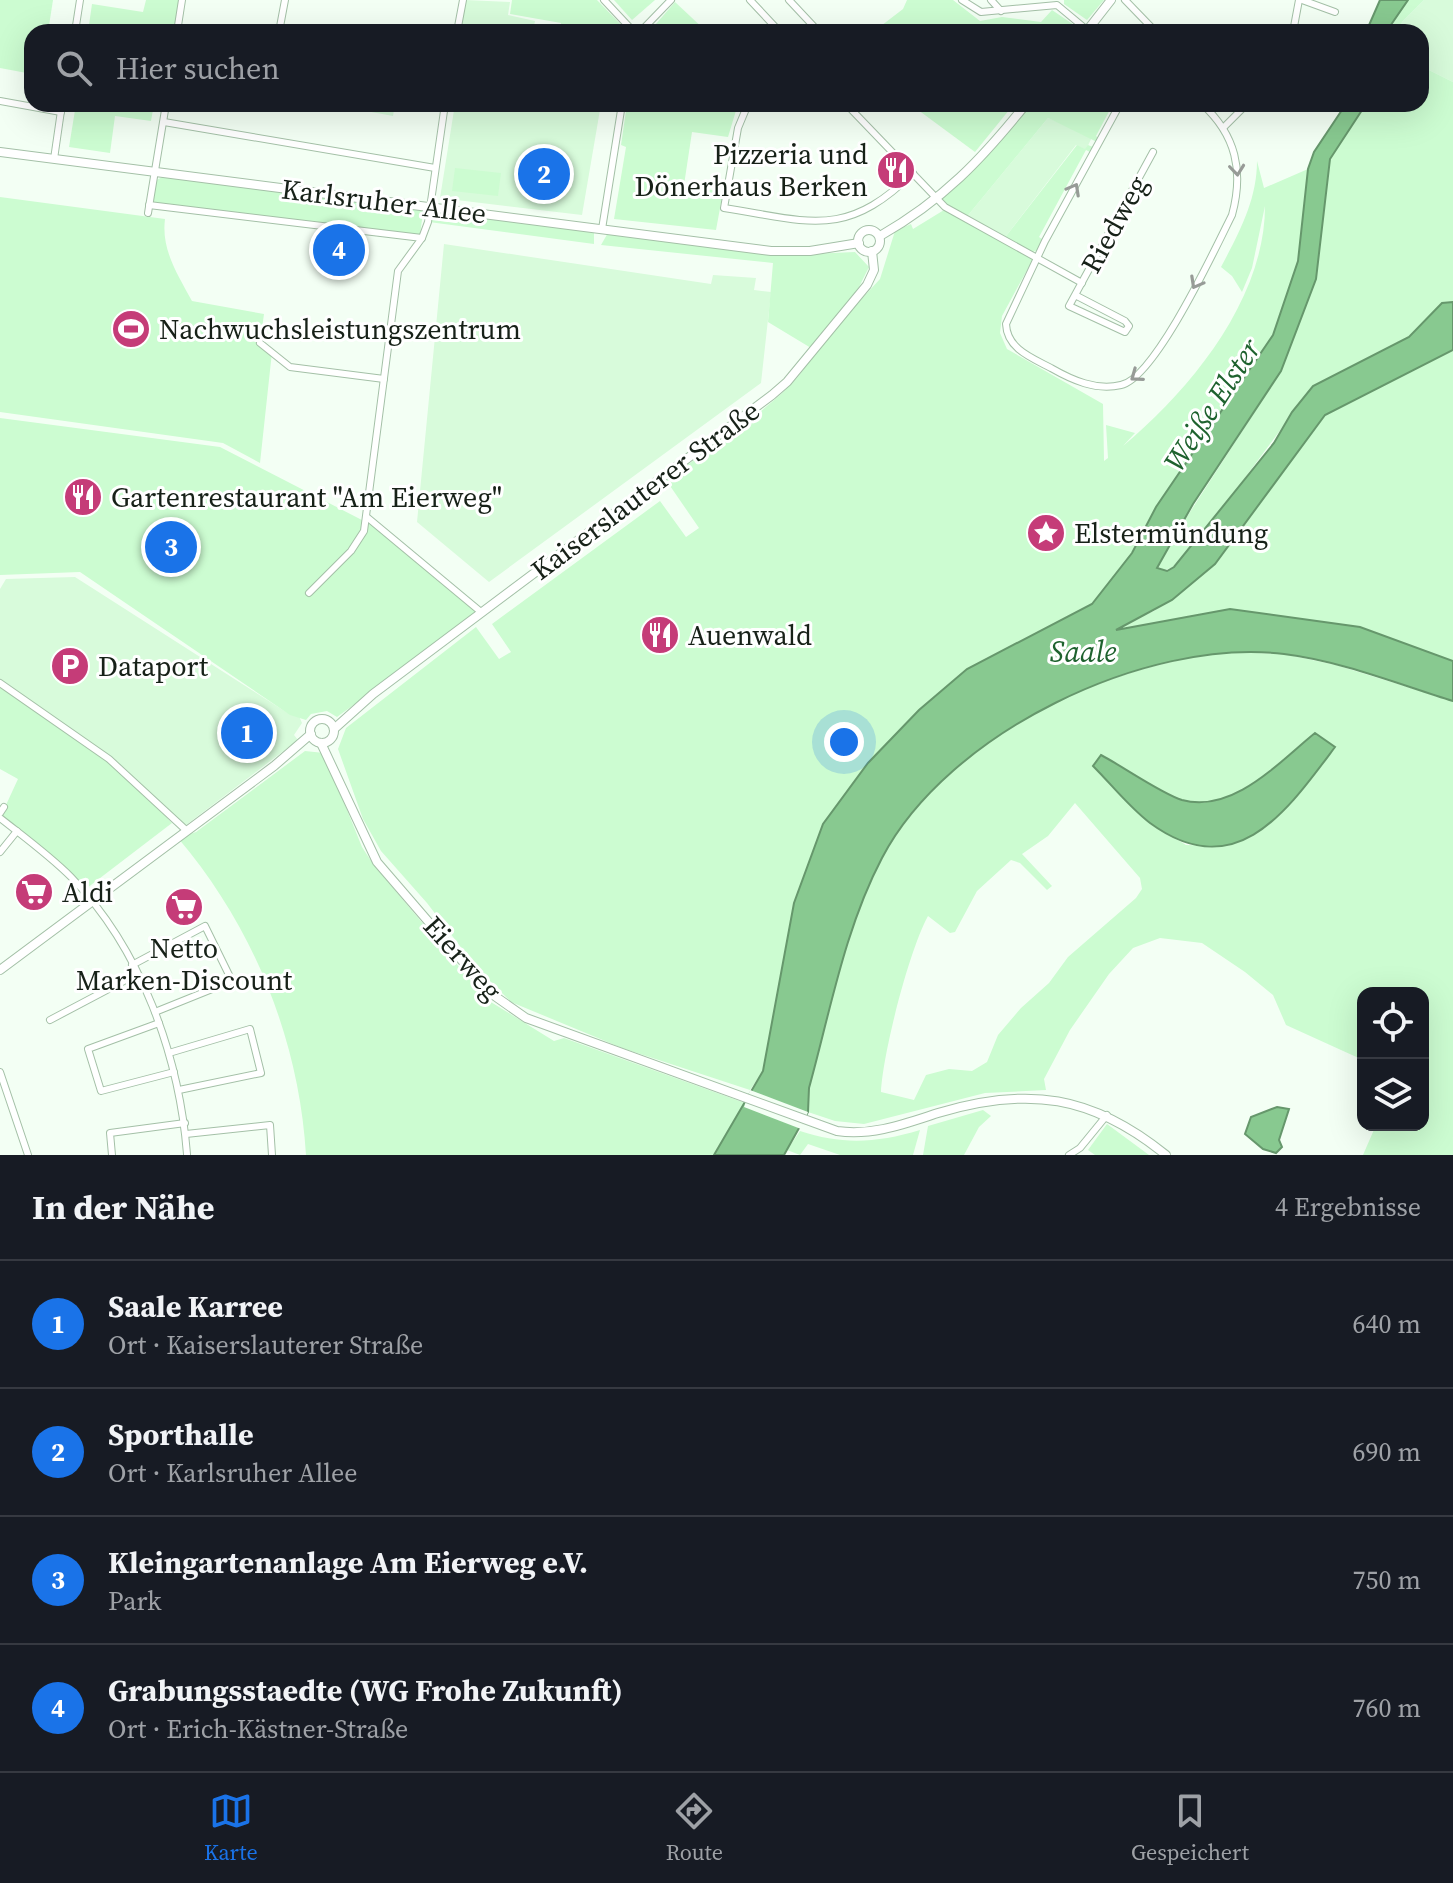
<!DOCTYPE html>
<html lang="de">
<meta charset="utf-8">
<style>
:root{--surface:#171b24;--page:#242831;--text:#f1f3f6;--muted:#9ea1a6;--line:#363941;--accent:#1a73e8}
body{margin:0;font-family:"Source Serif 4",serif;background:var(--page);color:var(--text)}
.controls{position:absolute;right:24px;bottom:24px;display:grid;overflow:hidden;border-radius:16px;box-shadow:0 8px 32px #0002}
.controls button{width:72px;height:72px;display:grid;place-items:center;padding:0;border:0;border-bottom:2px solid var(--line);background:var(--surface);color:var(--text);font:40px sans-serif}
.you{position:absolute;left:844px;top:742px;width:28px;height:28px;margin:-20px;border:6px solid #fff;border-radius:50%;background:#1a73e8;box-shadow:0 0 0 12px #1a73e833}
.badge{display:grid;place-items:center;width:52px;height:52px;border-radius:50%;background:var(--accent);color:#fff;font-size:26px;font-weight:700}
.pin{position:absolute;translate:-50% -50%;border:4px solid #fff;box-shadow:0 2px 8px #0006}
.list{margin:0;padding:0;list-style:none}
h2{display:flex;justify-content:space-between;align-items:center;height:104px;margin:0;padding:0 32px;font-size:34px}
h2 small{font-size:26px;font-weight:400;color:var(--muted)}
.list li{display:grid;grid-template-columns:52px 1fr auto;gap:24px;align-items:center;box-sizing:border-box;height:128px;padding:0 32px;border-top:2px solid var(--line)}
.list b{display:block;font-size:30px;white-space:nowrap}
.list p{margin:0;font-size:26px;white-space:nowrap;color:var(--muted)}
.list em{font-size:26px;font-style:normal;color:var(--muted)}
.icon{flex:none;width:44px;height:44px;fill:none;stroke:currentColor;stroke-width:2;stroke-linecap:round;stroke-linejoin:round}
.map{position:relative;flex:none;width:1453px;height:1155px;overflow:hidden}
.search{position:absolute;background:var(--surface);box-shadow:0 8px 32px #0002;left:24px;right:24px;top:24px;height:88px;display:flex;align-items:center;gap:20px;box-sizing:border-box;padding:0 28px;border-radius:24px;color:var(--muted);font-size:30px}
.sheet{height:616px;background:var(--surface)}
nav{display:flex;justify-content:space-around;align-items:center;box-sizing:border-box;height:112px;border-top:2px solid var(--line);background:var(--surface);font-size:22px;color:var(--muted)}
nav a{display:grid;justify-items:center;gap:4px}
nav .on{color:var(--accent)}
.map>svg:first-child{display:block}
.built{fill:#d8fbdb}
.green{fill:#ccfcd1;fill-rule:evenodd}
.water{fill:#88c990;stroke:#66976c;stroke-width:2}
.pier{fill:#f3fff4}
.lines{fill:none;stroke-linecap:round;stroke-linejoin:round}
.minor-casing{stroke:#a4c0a7;stroke-width:8}
.tertiary-casing{stroke:#a4c0a7;stroke-width:10}
.minor{stroke:#fff;stroke-width:6}
.tertiary{stroke:#fff;stroke-width:8}
.oneway{stroke:#979b97}
.labels{text-anchor:middle;dominant-baseline:central;stroke-width:6;stroke-linejoin:round;paint-order:stroke}
.poi-label{font-size:28px;fill:#172118;stroke:#fff;text-anchor:start}
.street-label{font-size:28px;fill:#172118;stroke:#fff}
.water-label{font-size:30px;font-style:italic;fill:#1e622e;stroke:#fff}
</style>
<div class="map">
<svg width="1453" height="1155" viewBox="0 0 1453 1155">
<rect width="100%" height="100%" fill="#f3fff4"/>
<g class="built">
<polygon points="465,0 510,2 508,15 535,21 533,32 460,32"/>
<polygon points="1424,0 1453,0 1453,82 1421,66 1421,32 1399,32 1402,22"/>
<polygon points="328,104 395,104 393,116"/>
<polygon points="455,104 601,104 582,215 440,198"/>
<polygon points="1048,118 1092,137 1086,150 1076,145 1003,240 965,219"/>
<polygon points="444,244 711,284 713,275 756,278 754,290 771,292 761,383 489,582 417,522"/>
<polygon points="75,577 286,712 299,716 302,723 294,735 298,740 186,825 0,683 0,589 6,579"/>
</g>
<g class="green">
<polygon points="0,0 53,0 48,32 32,32 32,74 0,68"/>
<polygon points="146,0 181,0 175,32 88,32 92,4 143,12"/>
<polygon points="512,0 597,0 628,32 560,32 561,23 510,14"/>
<polygon points="614,0 655,0 632,20"/>
<polygon points="907,0 953,0 980,21 1002,17 1041,22 1052,10 1074,25 1075,30 873,32 903,9"/>
<polygon points="1064,0 1104,0 1087,20 1064,4"/>
<polygon points="1408,0 1424,0 1402,22 1399,32 1386,32"/>
<polygon points="675,2 707,32 649,32"/>
<polygon points="1421,66 1453,82 1453,302 1442,303 1409,337 1313,386 1207,529 1174,567 1162,571 1157,568 1159,560 1281,371 1316,279 1330,159 1366,104 1421,104"/>
<polygon points="76,104 154,104 151,121 115,116 110,153 69,147"/>
<polygon points="627,104 738,104 728,137 692,132 684,185 723,192 716,230 614,219 626,147 621,145"/>
<polygon points="910,104 1014,104 975,152"/>
<path d="M1026,104H1113L1096,136L1099,139L1097,142L1048,118L965,219L1003,240L1077,145L1085,149L1088,145L1093,147L1092,153L1086,150L1039,237L1045,241L1042,248L1033,252L1012,244L1034,257L1002,316L1000,333L1007,349L1103,404L1104,461L1108,458L1106,425L1135,433L1123,446C1191,389 1265,299 1265,206L1252,268L1242,292L1232,276L1221,267C1239,233 1257,200 1257,161L1264,188L1308,169L1298,261L1273,335L1156,507L1132,553L1092,604L967,669L794,903L763,1071L750,1090L622,1048L511,1002L476,967L427,903L381,851L363,819L338,749L346,728L476,627L499,659L511,652L492,624L660,501L686,537L699,528L666,480C692,460 809,386 808,357L880,279L895,231L911,224L913,229L944,210L938,200Z"/>
<polygon points="455,168 501,173 498,196 452,191"/>
<polygon points="164,176 419,208 423,211 420,236 152,202 155,181"/>
<path d="M0,197L165,219C161,250 178,275 192,301L264,314L260,343L272,352L260,463L223,443L0,412Z"/>
<polygon points="432,207 594,228 594,244 429,222"/>
<polygon points="609,231 788,255 855,252 869,267 856,293 811,348 768,322 773,263 601,245"/>
<polygon points="1453,350 1453,661 1360,627 1230,609 1116,631 1120,625 1154,611 1215,564 1325,415"/>
<polygon points="0,418 220,447 393,536 481,612 337,717 327,711 311,714 306,720 290,715 80,572 0,575"/>
<path d="M1229,652L1284,654L1336,665L1453,701V1155H1363L1376,1125H1423V993H1363V1060L1286,1025L1273,995L1245,972L1202,943L1160,938L1133,948L1109,974L1070,1030L1044,1079L1046,1090L985,1093L864,1124L835,1121L808,1112L809,1088C829,1017 846,919 883,856C951,737 1097,667 1229,652ZM1315,733L1228,846L1186,845L1149,822L1101,755C1122,766 1163,795 1183,800C1233,813 1279,762 1315,733ZM1075,803L1140,878L1142,889L1136,898L1068,957L1049,983L1021,1008L998,1035L987,1062L972,1071L949,1069L926,1075L914,1100L881,1092C883,1052 909,951 928,916L950,933L955,932L977,891L1011,860L1020,863L1047,890L1052,886L1022,854L1048,836Z"/>
<polygon points="0,684 109,759 172,823 87,888 0,818 18,779 0,769"/>
<path d="M305,751L324,753L362,847L373,864L486,999L554,1041L564,1038L745,1103L714,1155H306C299,1039 253,926 178,838L196,832Z"/>
<polygon points="983,1110 991,1116 979,1127 964,1155 923,1155 928,1126"/>
<polygon points="1107,1124 1149,1155 1095,1155 1088,1150"/>
<path d="M920,1130L913,1155H840L808,1144L800,1155L787,1150L800,1131C842,1145 877,1143 920,1130Z"/>
</g>
<g class="water">
<polygon points="1380,0 1408,0 1386,32 1366,32"/>
<path d="M1346,104H1366L1330,159L1316,279L1281,371L1193,504L1157,568L1167,571L1174,567L1274,443L1292,412L1313,386L1409,337L1442,303L1453,302V350L1325,415L1215,564L1172,600L1116,630L1230,609L1360,627L1453,661V701C1398,684 1341,661 1284,654C1146,637 947,733 882,858C845,928 830,1012 809,1088L808,1112L784,1155H714L763,1071L794,903L823,824L868,763L919,710L967,669L1092,604L1132,553L1156,507L1273,335L1298,261L1308,169L1314,152Z"/>
<path d="M1315,733L1335,747C1287,811 1236,886 1150,823C1129,807 1112,785 1093,766L1101,755C1122,766 1162,794 1182,800C1233,814 1279,762 1315,733Z"/>
<polygon points="1277,1107 1289,1109 1279,1140 1282,1147 1276,1153 1263,1149 1245,1134 1251,1117"/>
</g>
<polygon class="pier" points="750,1090 808,1112 801,1129 744,1107"/>
<g class="lines">
<defs>
<g id="minor">
<polyline points="604,0 634,32"/>
<polyline points="750,0 780,32"/>
<polyline points="789,0 819,32"/>
<polyline points="962,0 981,12 1057,5 1087,30"/>
<polyline points="991,0 1001,11"/>
<polyline points="1125,0 1156,32"/>
<polyline points="1302,0 1335,12"/>
<polyline points="75,32 80,0"/>
<polyline points="177,32 182,0"/>
<polyline points="279,32 285,0"/>
<polyline points="457,32 463,0"/>
<polyline points="640,32 671,0"/>
<polyline points="1293,32 1299,0"/>
<polyline points="0,101 61,112"/>
<path d="M748,104L738,128L724,208C809,221 845,240 913,173"/>
<polyline points="846,104 945,207 1082,283"/>
<path d="M1120,104L1045,241L1006,324C1007,349 1032,358 1051,368C1072,380 1096,391 1121,385C1155,378 1215,249 1232,215C1244,171 1236,135 1202,104"/>
<polyline points="164,122 435,168"/>
<polyline points="1223,128 1247,104"/>
<polyline points="54,159 62,104"/>
<polyline points="149,205 422,238"/>
<polyline points="148,213 166,104"/>
<polyline points="602,229 622,104"/>
<polyline points="1075,295 1125,321 1129,326 1125,332 1069,306 1153,152"/>
<polyline points="260,343 290,367 384,379"/>
<polyline points="368,518 481,612"/>
<polyline points="309,593 351,551 364,531 398,271 422,238 428,222 445,104"/>
<polyline points="0,683 109,759 187,831"/>
<polyline points="0,813 4,807"/>
<path d="M0,818C24,837 49,855 71,877C141,949 179,1055 187,1154"/>
<polyline points="0,852 17,831"/>
<polyline points="132,965 205,926 232,981 155,1012"/>
<polyline points="50,1020 137,974"/>
<polyline points="159,1023 88,1049 101,1091 174,1072"/>
<polyline points="169,1053 250,1029 261,1073 179,1090"/>
<polyline points="0,1072 28,1155"/>
<polyline points="186,1134 270,1125 272,1155"/>
<polyline points="112,1155 110,1133 185,1123"/>
<polyline points="1069,1155 1080,1148 1107,1115"/>
</g>
<g id="tertiary">
<polyline points="1086,32 1111,0"/>
<polyline points="0,152 771,251 810,251 859,243"/>
<circle cx="869" cy="241" r="11"/>
<path d="M880,236C943,200 981,160 1026,104"/>
<circle cx="322" cy="731" r="12"/>
<polyline points="334,729 373,694 772,395 787,382 867,285 874,270 872,251"/>
<path d="M321,743L377,862L489,992L526,1018L837,1131C873,1136 904,1124 938,1113C1028,1086 1092,1095 1166,1155"/>
<polyline points="0,970 274,766 311,734"/>
</g>
</defs>
<use href="#minor" class="minor-casing"/>
<use href="#tertiary" class="tertiary-casing"/>
<use href="#minor" class="minor"/>
<use href="#tertiary" class="tertiary"/>
</g>
<defs><path id="oneway-chevron" d="M-2-3.5L2.5 0L-2 3.5" fill="none" stroke-width="1.6" stroke-linecap="round" stroke-linejoin="round" transform="scale(2)"/></defs>
<g class="oneway">
<use href="#oneway-chevron" transform="translate(1237 170) rotate(84)"/>
<use href="#oneway-chevron" transform="translate(1074 189) rotate(-61)"/>
<use href="#oneway-chevron" transform="translate(1196 283) rotate(119)"/>
<use href="#oneway-chevron" transform="translate(1136 376) rotate(144)"/>
</g>
<defs>
<symbol id="restaurant-disc" viewBox="-11 -11 22 22"><circle r="9.5" fill="#c53c78" stroke="#fff"/><path d="M-5-6h1v4h1v-4h1v4h1v-4h1v5L-1.5 .5V6h-2V.5L-5-1ZM5-6V6H3V1.5H1.5Q1.5-4 5-6Z" fill="#fff"/></symbol>
<symbol id="stadium-disc" viewBox="-11 -11 22 22"><circle r="9.5" fill="#c53c78" stroke="#fff"/><path d="M0-5a6.5 5 0 1 0 0 10a6.5 5 0 1 0 0-10ZM-3.5-1.8h7v3.6h-7Z" fill="#fff"/></symbol>
<symbol id="sight-disc" viewBox="-11 -11 22 22"><circle r="9.5" fill="#c53c78" stroke="#fff"/><path d="M0-6L1.8-2.2L6-1.7L2.9 1.2L3.7 5.4L0 3.3L-3.7 5.4L-2.9 1.2L-6-1.7L-1.8-2.2Z" fill="#fff"/></symbol>
<symbol id="parking-disc" viewBox="-11 -11 22 22"><circle r="9.5" fill="#c53c78" stroke="#fff"/><path d="M-3.5-5.5H1a3.5 3.5 0 0 1 0 7H-1V5.5H-3.5ZM-1-3.4V-.6H.8a1.4 1.4 0 0 0 0-2.8Z" fill="#fff"/></symbol>
<symbol id="supermarket-disc" viewBox="-11 -11 22 22"><circle r="9.5" fill="#c53c78" stroke="#fff"/><path d="M-6-5.5h2.5l.6 2H6L4.5 2H-2.5L-4.4-4H-6ZM-1.5 3.2a1.3 1.3 0 1 0 .1 0ZM3 3.2a1.3 1.3 0 1 0 .1 0Z" fill="#fff"/></symbol>
</defs>
<g fill-rule="evenodd">
<use href="#restaurant-disc" x="874" y="148" width="44" height="44"/>
<use href="#stadium-disc" x="109" y="307" width="44" height="44"/>
<use href="#restaurant-disc" x="61" y="475" width="44" height="44"/>
<use href="#sight-disc" x="1024" y="511" width="44" height="44"/>
<use href="#restaurant-disc" x="638" y="613" width="44" height="44"/>
<use href="#parking-disc" x="48" y="644" width="44" height="44"/>
<use href="#supermarket-disc" x="12" y="870" width="44" height="44"/>
<use href="#supermarket-disc" x="162" y="885" width="44" height="44"/>
</g>
<g class="labels">
<g class="poi-label">
<text x="868" y="154" text-anchor="end">Pizzeria und<tspan x="868" dy="32">Dönerhaus Berken</tspan></text>
<text x="159" y="329">Nachwuchsleistungszentrum</text>
<text x="111" y="497">Gartenrestaurant "Am Eierweg"</text>
<text x="1074" y="533">Elstermündung</text>
<text x="688" y="635">Auenwald</text>
<text x="98" y="666">Dataport</text>
<text x="62" y="892">Aldi</text>
<text x="184" y="948" text-anchor="middle">Netto<tspan x="184" dy="32">Marken-Discount</tspan></text>
</g>
<g class="street-label">
<text transform="translate(384 201) rotate(7)">Karlsruher Allee</text>
<text transform="translate(1114 224) rotate(-61)">Riedweg</text>
<text transform="translate(645 490) rotate(-37)">Kaiserslauterer Straße</text>
<text transform="translate(463 958) rotate(48)">Eierweg</text>
</g>
<g class="water-label">
<text transform="translate(1212 405) rotate(-57)">Weiße Elster</text>
<text x="1083" y="651">Saale</text>
</g>
</g>
</svg>
<div class="controls">
<button><svg class="icon" aria-label="locate" viewBox="0 0 24 24"><circle cx="12" cy="12" r="6"/><path d="M12 2v4M12 18v4M2 12h4M18 12h4"/></svg></button>
<button><svg class="icon" aria-label="layers" viewBox="0 0 24 24"><path d="M12 4l9 5-9 5-9-5zM3 14l9 5 9-5"/></svg></button>
</div>
<div class="you"></div>
<div class="pin badge" style="left:247px;top:733px">1</div>
<div class="pin badge" style="left:544px;top:174px">2</div>
<div class="pin badge" style="left:171px;top:547px">3</div>
<div class="pin badge" style="left:339px;top:250px">4</div>
<div class="search"><svg class="icon" aria-label="search" viewBox="0 0 24 24"><circle cx="10" cy="10" r="6"/><path d="M15 15l6 6"/></svg>Hier suchen</div>
</div>
<section class="sheet">
<h2>In der Nähe<small>4 Ergebnisse</small></h2>
<ul class="list">
<li><span class="badge">1</span><div><b>Saale Karree</b><p>Ort · Kaiserslauterer Straße</p></div><em>640 m</em></li>
<li><span class="badge">2</span><div><b>Sporthalle</b><p>Ort · Karlsruher Allee</p></div><em>690 m</em></li>
<li><span class="badge">3</span><div><b>Kleingartenanlage Am Eierweg e.V.</b><p>Park</p></div><em>750 m</em></li>
<li><span class="badge">4</span><div><b>Grabungsstaedte (WG Frohe Zukunft)</b><p>Ort · Erich-Kästner-Straße</p></div><em>760 m</em></li>
</ul>
</section>
<nav>
<a class="on"><svg class="icon" aria-label="map" viewBox="0 0 24 24"><path d="M3 6l6-2 6 2 6-2v14l-6 2-6-2-6 2zM9 4v14M15 6v14"/></svg>Karte</a>
<a><svg class="icon" aria-label="directions" viewBox="0 0 24 24"><path d="M12 3l9 9-9 9-9-9zM9 14v-3h6M13 9l2 2-2 2"/></svg>Route</a>
<a><svg class="icon" aria-label="saved" viewBox="0 0 24 24"><path d="M7 4h10v16l-5-4-5 4z"/></svg>Gespeichert</a>
</nav>
